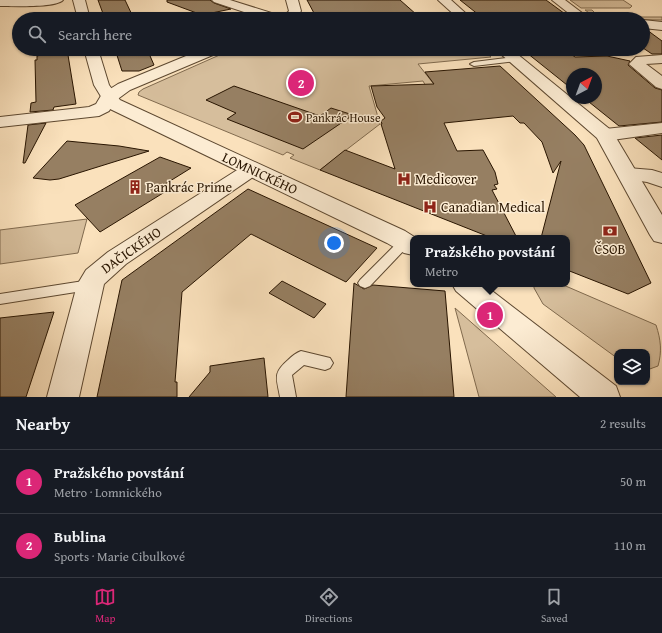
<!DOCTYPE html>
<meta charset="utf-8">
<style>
:root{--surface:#171b24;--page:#20242c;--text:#f1f3f6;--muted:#9ea1a6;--line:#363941;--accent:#db2777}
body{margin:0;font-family:"Gentium Book Plus",serif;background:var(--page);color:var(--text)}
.controls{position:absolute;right:12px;bottom:12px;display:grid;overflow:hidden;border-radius:8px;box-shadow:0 1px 3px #0004}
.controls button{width:36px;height:36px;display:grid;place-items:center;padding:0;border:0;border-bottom:1px solid var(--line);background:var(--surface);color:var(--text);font:20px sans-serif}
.compass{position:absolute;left:566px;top:68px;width:36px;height:36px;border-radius:50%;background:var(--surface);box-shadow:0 1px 3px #0004;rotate:41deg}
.you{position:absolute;left:334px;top:243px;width:14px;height:14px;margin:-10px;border:3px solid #fff;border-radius:50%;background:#1a73e8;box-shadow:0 0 0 6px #1a73e833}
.badge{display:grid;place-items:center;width:26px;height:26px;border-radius:50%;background:var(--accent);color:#fff;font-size:13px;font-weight:700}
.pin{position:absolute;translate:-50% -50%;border:2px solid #fff;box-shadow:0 1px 4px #0006}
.popup{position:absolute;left:410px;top:235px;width:160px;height:52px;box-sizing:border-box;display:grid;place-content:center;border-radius:8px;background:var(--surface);filter:drop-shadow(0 1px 3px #0005);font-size:13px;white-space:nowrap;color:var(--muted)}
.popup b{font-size:15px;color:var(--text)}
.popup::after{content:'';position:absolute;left:50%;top:100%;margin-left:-8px;border:8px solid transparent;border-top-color:var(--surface)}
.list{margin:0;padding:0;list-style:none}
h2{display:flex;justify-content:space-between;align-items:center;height:52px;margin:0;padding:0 16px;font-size:17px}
h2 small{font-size:13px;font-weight:400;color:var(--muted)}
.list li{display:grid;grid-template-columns:26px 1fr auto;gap:12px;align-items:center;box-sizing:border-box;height:64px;padding:0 16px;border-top:1px solid var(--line)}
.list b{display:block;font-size:15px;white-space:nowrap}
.list p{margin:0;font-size:13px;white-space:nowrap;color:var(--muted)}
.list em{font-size:13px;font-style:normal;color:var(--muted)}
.icon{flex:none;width:22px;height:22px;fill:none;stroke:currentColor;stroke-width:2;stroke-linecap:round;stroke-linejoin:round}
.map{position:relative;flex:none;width:662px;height:397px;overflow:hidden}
.search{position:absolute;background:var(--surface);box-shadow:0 1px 3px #0004;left:12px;right:12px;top:12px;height:44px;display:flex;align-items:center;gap:10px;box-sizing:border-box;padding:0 14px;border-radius:22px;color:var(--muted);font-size:15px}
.sheet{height:180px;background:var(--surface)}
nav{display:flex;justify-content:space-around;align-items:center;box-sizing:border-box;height:56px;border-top:1px solid var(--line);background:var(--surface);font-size:11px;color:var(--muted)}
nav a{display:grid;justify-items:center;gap:2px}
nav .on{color:var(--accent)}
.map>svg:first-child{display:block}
.green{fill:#d6be9c;stroke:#806a4e}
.building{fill:#967f62;stroke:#291501}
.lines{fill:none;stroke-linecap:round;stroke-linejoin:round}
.service-casing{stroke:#5d4830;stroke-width:2}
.minor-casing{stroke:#5d4830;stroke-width:2}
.tertiary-casing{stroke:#5d4830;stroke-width:2}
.service{fill:#fcecd3;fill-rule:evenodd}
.minor{fill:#fcecd3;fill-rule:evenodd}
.tertiary{fill:#fcecd3;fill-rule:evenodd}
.labels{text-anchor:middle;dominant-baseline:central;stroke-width:3;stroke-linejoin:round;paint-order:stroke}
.far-poi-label{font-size:12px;fill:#291501;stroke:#fcecd3;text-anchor:start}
.street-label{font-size:14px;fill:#291501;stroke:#fcecd3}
.poi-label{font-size:14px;fill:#291501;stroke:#fcecd3;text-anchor:start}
</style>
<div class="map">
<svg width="662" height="397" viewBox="0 0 662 397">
<rect width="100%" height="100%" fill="#fae1bc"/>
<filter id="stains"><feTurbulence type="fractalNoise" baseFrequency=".005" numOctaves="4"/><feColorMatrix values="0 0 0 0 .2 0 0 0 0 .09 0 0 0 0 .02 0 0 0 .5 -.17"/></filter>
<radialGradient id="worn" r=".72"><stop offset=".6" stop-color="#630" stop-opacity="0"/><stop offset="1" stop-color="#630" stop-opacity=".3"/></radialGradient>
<g class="green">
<polygon points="570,0 623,0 632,6 630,8 581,8"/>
<polygon points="585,10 592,10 599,17 662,17 662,20 598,19"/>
<polygon points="233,49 328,49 337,51 335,53 342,54 346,52 352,52 355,49 482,49 491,57 418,64 447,101 428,90 423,81 369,86 380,124 320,170 290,158 294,155 287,152 283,155 138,95 139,92 143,89"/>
<polygon points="87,219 78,253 0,264 0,230"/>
<path d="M534,284H561L656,325C661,340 662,352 658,366L647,370V352H617V358L543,304L534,288Z"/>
<polygon points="455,308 556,397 479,397"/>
</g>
<g class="building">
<polygon points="98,0 125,0 134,19 105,19"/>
<polygon points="167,0 210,0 214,3 231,9 202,15 167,2"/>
<polygon points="307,0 400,0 417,15 331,19 315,15"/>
<polygon points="460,0 546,0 572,19 484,19"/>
<polygon points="643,30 647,30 662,41 662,54 652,54 643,48"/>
<polygon points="40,49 67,49 76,104 54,107 53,110 30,112 31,103 36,102 35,60 37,60 37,56 41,55"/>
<polygon points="115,49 147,49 154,65 139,71 122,71"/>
<polygon points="522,49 564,49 575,57 607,56 630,61 628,65 655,88 662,90 662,122 619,126 584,98 596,98 596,74 572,74 572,89"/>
<polygon points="500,66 575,135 584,145 651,283 628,294 567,270 567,238 541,238 561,161 553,173 542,142 524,123 520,123 513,116 444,123 457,151 483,150 495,172 498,184 494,185 497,189 492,190 517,238 492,238 320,170 345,150 395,169 381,124 382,124 381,121 385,118 377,107 371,86 434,84 425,72"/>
<polygon points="234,86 320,116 331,108 353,115 303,149 227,119 236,113 206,100"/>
<polygon points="46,123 25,163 23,163 28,125"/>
<polygon points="662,135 662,160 635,138"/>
<polygon points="67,141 119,146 149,151 59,179 50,180 33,178"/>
<polygon points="160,157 191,168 162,186 168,190 100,232 75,205"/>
<polygon points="248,189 377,248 346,282 251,234 182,292 175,382 177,382 177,397 97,397 122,280"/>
<polygon points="282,281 326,304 314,318 269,293"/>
<polygon points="354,283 364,289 373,285 445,291 454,397 346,397"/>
<polygon points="54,312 26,397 0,397 0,318"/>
<polygon points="264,358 268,397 189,397 210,372 210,366"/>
</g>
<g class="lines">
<defs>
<g id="service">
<polygon points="514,57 517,57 517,61 474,66 470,64 474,62"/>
<polygon points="405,238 409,239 411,242 409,245 370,286 365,288 360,286 358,283 360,280 401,239"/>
<polygon points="90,280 95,281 97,285 95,289 0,304 0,294"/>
<path d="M301,351L330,358L333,363L330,368L325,370L304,365L292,375L296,397H280C277,378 272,374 288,360C292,356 296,353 301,351Z"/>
</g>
<g id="minor">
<path d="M0,0H63C56,8 12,6 0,6Z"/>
<polygon points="212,0 230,0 281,16 282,18 289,11 286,0 298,0 301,11 295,19 265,19 214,2"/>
<polygon points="552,0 565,0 590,19 576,19"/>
<polygon points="465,14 469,15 470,19 447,19 449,16"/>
<polygon points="643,20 662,22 662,30 643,28"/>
<polygon points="203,49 222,49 220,52 130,90 115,101 109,111 99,116 0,127 0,117 89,107 96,104 102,94 118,84"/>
<polygon points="662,55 662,63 646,64 662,76 662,89 656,87 629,64 636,57"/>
<polygon points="662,123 662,133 605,141 598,139 596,135 598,131 605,129"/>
<polygon points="252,163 259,165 262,169 259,173 126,264 104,284 79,397 47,397 77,285 86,270 108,252 245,165"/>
<polygon points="628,168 652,170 662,173 662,187 647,182 621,178 618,174 621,170"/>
</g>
<g id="tertiary">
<polygon points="73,0 85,0 90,19 78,19"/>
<polygon points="438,0 451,0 472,19 459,19"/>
<polygon points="84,49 98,49 109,85 120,100 405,231 416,238 413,238 413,255 404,253 387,243 108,108 94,85"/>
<polygon points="495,49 511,49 612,131 662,215 662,243 654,241 650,235 597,138"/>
<polygon points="452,284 483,284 616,386 620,397 580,397 456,291"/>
</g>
</defs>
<use href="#service" class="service-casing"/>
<use href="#minor" class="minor-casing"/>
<use href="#tertiary" class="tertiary-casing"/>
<use href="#service" class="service"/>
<use href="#minor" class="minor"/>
<use href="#tertiary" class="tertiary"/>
</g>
<defs>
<symbol id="stadium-bare" viewBox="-9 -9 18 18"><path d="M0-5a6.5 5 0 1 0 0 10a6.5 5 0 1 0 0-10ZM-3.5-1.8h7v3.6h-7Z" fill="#8f2418" stroke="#fcecd3" stroke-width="2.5" paint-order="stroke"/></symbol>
<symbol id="hospital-bare" viewBox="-9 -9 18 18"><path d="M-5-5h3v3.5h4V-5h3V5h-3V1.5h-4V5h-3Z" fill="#8f2418" stroke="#fcecd3" stroke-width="2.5" paint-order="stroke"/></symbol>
<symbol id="building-bare" viewBox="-9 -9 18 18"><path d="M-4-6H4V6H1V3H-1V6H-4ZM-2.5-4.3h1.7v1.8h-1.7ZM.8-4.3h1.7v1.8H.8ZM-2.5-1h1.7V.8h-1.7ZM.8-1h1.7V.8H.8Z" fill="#8f2418" stroke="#fcecd3" stroke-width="2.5" paint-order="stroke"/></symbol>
<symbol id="bank-bare" viewBox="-9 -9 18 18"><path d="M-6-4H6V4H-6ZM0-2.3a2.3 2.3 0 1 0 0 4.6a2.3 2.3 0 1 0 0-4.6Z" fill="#8f2418" stroke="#fcecd3" stroke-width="2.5" paint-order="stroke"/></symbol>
</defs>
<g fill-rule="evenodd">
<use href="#stadium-bare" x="285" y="107" width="20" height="20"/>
<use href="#hospital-bare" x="394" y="169" width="20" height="20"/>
<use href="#building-bare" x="125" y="177" width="20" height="20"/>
<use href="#hospital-bare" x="420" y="197" width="20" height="20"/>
<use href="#bank-bare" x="600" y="221" width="20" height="20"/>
</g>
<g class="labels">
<g class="far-poi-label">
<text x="306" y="117">Pankrác House</text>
</g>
<g class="street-label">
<text transform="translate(260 173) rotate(25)">LOMNICKÉHO</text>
<text transform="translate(131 250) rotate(-35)">DAČICKÉHO</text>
</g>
<g class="poi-label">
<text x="415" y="179">Medicover</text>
<text x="146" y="187">Pankrác Prime</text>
<text x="441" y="207">Canadian Medical</text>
<text x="610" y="249" text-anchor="middle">ČSOB</text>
</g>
</g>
<rect width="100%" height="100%" filter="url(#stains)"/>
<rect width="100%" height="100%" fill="url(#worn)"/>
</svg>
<div class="controls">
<button><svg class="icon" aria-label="layers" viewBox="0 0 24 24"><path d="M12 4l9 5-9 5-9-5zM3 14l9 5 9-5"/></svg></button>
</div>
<svg class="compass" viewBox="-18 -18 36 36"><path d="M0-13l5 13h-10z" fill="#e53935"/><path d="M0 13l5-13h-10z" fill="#9ea1a6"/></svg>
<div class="you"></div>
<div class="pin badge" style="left:490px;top:315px">1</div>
<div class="popup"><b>Pražského povstání</b>Metro</div>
<div class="pin badge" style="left:301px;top:83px">2</div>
<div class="search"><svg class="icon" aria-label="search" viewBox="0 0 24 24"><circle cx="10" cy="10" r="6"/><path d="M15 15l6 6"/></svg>Search here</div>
</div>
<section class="sheet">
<h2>Nearby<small>2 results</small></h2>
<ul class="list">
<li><span class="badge">1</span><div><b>Pražského povstání</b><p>Metro · Lomnického</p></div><em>50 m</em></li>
<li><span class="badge">2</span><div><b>Bublina</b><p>Sports · Marie Cibulkové</p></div><em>110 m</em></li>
</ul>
</section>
<nav>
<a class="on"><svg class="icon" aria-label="map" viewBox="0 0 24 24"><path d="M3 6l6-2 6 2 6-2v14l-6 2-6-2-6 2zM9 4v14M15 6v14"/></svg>Map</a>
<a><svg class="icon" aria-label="directions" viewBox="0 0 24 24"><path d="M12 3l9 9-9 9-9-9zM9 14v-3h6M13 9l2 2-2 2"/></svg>Directions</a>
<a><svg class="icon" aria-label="saved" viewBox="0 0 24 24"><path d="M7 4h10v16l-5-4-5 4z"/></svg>Saved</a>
</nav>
